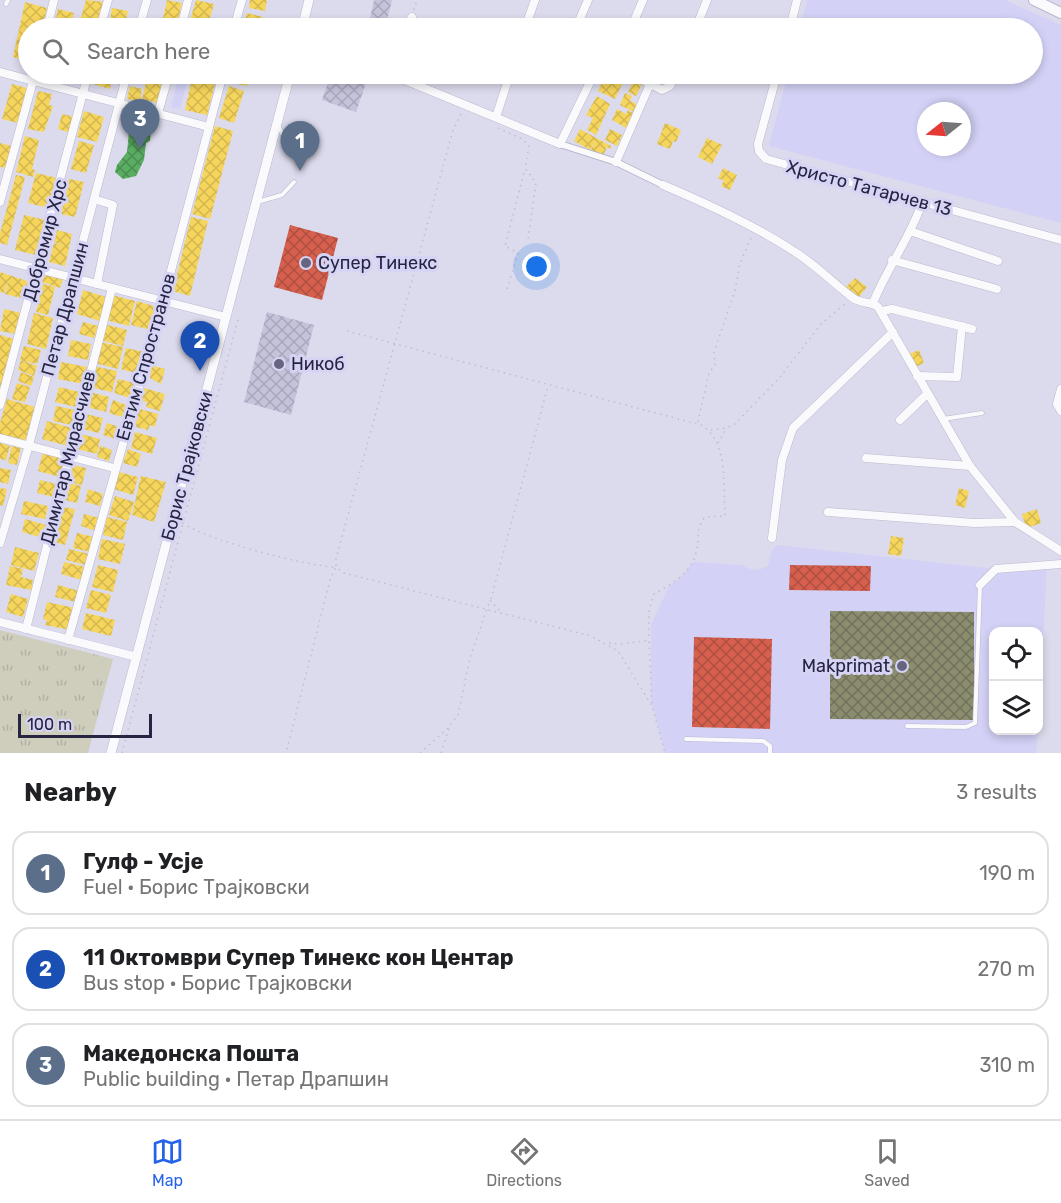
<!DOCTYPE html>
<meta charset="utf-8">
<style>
:root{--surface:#fff;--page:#f2f2f2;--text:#202124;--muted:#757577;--line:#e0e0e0;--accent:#2563eb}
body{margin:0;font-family:Rubik,sans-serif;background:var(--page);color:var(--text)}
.controls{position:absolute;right:18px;bottom:18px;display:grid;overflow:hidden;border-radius:12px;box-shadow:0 3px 9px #0003}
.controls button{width:54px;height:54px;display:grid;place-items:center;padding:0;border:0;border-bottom:2px solid var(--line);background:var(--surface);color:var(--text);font:30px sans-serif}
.compass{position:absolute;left:917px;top:102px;width:54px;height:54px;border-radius:50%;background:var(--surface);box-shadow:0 3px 9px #0003;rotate:253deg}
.scale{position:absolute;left:18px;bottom:15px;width:134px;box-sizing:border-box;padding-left:6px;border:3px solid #272442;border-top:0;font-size:16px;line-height:21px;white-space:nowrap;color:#272442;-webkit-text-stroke:4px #d5d4f4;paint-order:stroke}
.you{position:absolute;left:537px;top:267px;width:21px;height:21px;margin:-15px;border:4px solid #fff;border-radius:50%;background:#1a73e8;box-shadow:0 0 0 9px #1a73e833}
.badge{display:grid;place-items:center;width:39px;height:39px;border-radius:50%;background:var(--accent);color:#fff;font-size:20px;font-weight:700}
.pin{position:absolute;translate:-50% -50px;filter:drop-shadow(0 2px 3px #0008)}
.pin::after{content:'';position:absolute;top:32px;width:21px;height:18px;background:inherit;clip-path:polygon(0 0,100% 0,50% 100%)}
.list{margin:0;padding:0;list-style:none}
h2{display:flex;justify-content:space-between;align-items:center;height:78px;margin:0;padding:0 24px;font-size:26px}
h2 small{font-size:20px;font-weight:400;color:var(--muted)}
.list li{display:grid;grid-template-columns:39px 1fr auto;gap:18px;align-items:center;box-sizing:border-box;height:84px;margin:0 12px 12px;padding:0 12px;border:2px solid var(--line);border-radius:18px}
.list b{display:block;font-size:22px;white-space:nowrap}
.list p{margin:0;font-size:20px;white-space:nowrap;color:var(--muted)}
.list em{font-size:20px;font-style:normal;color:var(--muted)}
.icon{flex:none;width:33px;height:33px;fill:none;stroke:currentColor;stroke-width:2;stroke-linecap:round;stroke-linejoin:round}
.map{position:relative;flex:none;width:1061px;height:753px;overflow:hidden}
.search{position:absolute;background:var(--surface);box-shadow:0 3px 9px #0003;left:18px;right:18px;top:18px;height:66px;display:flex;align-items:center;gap:15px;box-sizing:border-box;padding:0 21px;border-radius:33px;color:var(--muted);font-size:22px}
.sheet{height:366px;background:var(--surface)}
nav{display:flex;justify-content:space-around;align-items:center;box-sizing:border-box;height:84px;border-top:2px solid var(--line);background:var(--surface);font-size:16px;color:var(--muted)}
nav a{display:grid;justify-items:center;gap:3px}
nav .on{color:var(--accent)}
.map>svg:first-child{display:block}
.built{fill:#d3d1f5;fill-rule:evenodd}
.grass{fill:url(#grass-tufts)}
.homes{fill:url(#homes-cross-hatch)}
.shops{fill:url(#shops-cross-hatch)}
.public{fill:url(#public-cross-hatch)}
.industry{fill:url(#industry-cross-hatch)}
.building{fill:url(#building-cross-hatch)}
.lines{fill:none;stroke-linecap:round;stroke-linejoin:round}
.service-casing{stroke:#bab8cf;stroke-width:5}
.pedestrian-casing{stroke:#bab8cf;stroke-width:8}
.minor-casing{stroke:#bab8cf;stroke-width:9}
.tertiary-casing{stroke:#bab8cf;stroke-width:10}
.secondary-casing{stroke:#bab8cf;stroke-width:12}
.path{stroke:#bfbec7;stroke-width:1.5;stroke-dasharray:1.5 4.5;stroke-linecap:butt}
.service{stroke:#fafafc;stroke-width:4}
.pedestrian{stroke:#fafafc;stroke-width:6}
.minor{stroke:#fafafc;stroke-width:8}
.tertiary{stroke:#fafafc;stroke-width:9}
.secondary{stroke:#fafafc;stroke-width:10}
.poi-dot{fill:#66647e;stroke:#d5d4f4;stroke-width:2}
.labels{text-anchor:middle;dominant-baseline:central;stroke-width:6;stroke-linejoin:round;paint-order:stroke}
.street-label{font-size:18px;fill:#272442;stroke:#d5d4f4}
.poi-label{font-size:18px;fill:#272442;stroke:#d5d4f4;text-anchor:start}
</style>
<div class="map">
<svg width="1061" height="753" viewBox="0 0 1061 753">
<defs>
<pattern id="grass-tufts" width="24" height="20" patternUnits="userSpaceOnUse" patternTransform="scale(1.5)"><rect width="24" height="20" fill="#cfcebd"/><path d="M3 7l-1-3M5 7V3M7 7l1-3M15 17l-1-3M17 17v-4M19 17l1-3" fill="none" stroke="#b2b1a4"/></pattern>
<pattern id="homes-cross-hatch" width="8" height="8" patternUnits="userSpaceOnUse" patternTransform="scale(1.5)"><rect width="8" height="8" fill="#f6d55c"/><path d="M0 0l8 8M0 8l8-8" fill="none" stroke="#d3b751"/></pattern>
<pattern id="shops-cross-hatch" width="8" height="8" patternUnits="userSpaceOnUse" patternTransform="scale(1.5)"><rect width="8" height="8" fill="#d6604d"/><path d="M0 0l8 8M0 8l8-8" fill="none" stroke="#ae4f42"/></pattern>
<pattern id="public-cross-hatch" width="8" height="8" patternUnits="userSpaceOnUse" patternTransform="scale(1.5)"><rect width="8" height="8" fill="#5aae61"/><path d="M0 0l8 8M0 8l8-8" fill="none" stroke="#4a8d52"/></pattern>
<pattern id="industry-cross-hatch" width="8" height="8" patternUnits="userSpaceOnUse" patternTransform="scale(1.5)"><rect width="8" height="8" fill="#8c8c6e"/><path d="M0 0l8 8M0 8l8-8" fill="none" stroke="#72725c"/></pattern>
<pattern id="building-cross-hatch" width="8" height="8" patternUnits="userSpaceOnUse" patternTransform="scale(1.5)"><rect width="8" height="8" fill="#c4c3da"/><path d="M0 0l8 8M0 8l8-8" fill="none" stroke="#a8a7bc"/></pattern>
</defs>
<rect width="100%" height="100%" fill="#dcdbed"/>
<g class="built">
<path d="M807,0H1005L1061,25V223L769,146L788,74H1032V28H800ZM926,111H962V147H926Z"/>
<polygon points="179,74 189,74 180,109 171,108"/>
<polygon points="777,545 996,569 1047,566 1039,712 1038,632 994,632 994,730 1038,731 1036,753 665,753 651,700 651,625 669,586 682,576 693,562 741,565 752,570 761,569 768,566 772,550"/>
</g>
<polygon class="grass" points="0,630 113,659 88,753 0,753"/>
<g class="homes">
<polygon points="86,0 105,2 98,28 78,28"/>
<polygon points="167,0 182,3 176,28 161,28"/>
<polygon points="196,0 214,4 207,28 188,28"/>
<polygon points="250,0 267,0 265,11 249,8"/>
<polygon points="25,2 47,8 42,28 28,28 28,61 13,57"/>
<polygon points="112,8 128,11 124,28 109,28"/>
<polygon points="58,9 74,13 70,28 54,28"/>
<polygon points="247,13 263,17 259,28 243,28"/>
<polygon points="68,74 85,74 82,83 67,79"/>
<polygon points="96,74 113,74 110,89 93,84"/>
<polygon points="148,74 166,74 158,103 142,99"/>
<polygon points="231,74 250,74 247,86 229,82"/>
<polygon points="596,74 627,74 615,99 598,91 604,78"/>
<polygon points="192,78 215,83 207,115 185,110"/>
<polygon points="634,80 642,84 636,96 628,92"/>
<polygon points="12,84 27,88 18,123 2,119"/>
<polygon points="130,86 142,89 140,102 127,99"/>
<polygon points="229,86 244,91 234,123 219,118"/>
<polygon points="38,91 52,94 49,105 53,106 44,132 28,129"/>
<polygon points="625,93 632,96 630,101 637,104 634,112 620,105"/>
<polygon points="597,96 610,104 596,135 587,130 593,118 586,115"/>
<polygon points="617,109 626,114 628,110 635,114 628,129 612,120"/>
<polygon points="84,111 104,117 97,142 77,137"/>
<polygon points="62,114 75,117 71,133 58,129"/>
<polygon points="665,123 681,130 676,142 673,141 670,149 657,144"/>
<polygon points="215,126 233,131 210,219 192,214"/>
<polygon points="580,129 611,146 611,149 607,147 603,156 591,150 595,141 590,150 574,141"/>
<polygon points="610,129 622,135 617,146 605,140"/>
<polygon points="25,136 39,140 32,169 35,170 33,177 16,172"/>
<polygon points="707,138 722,145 712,164 698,157"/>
<polygon points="79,141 94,145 86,173 71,169"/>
<polygon points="0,143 12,146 7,168 0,167"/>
<polygon points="723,168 737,175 730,190 721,186 724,181 718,178"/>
<polygon points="36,173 57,178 49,208 28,203"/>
<polygon points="16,175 25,177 7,245 0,243 0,233"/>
<polygon points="69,179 84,182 75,217 61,214"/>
<polygon points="24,215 45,220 36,255 15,250"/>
<polygon points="191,217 208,221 190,296 173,291"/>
<polygon points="57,230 72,234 65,266 49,262 54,243 63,245 54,242"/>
<polygon points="0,272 30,282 25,299 5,294 9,279 4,293 0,292"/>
<polygon points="44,274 63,279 60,288 42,282"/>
<polygon points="855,278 867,287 859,297 846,287"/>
<polygon points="43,284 55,287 48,315 36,312"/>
<polygon points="83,290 106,297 100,321 77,314"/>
<polygon points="112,295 135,301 129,326 106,320"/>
<polygon points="137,301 157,307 151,330 131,325"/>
<polygon points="4,309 21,313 16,334 0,331"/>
<polygon points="34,313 53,318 46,349 27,344"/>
<polygon points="83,322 98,326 94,338 79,334"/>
<polygon points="104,324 127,330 123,346 100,340"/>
<polygon points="0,335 14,339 1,389 0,389"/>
<polygon points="71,340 91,344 88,360 68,356"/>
<polygon points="100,342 123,347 118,369 95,363"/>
<polygon points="24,346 41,350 37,364 20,360"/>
<polygon points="126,348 144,352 139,374 121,369"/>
<polygon points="919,350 924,363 915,367 909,354"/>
<polygon points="21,360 37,366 34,376 18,370"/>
<polygon points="61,362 87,367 84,384 58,379"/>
<polygon points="151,365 165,369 161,384 150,378"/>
<polygon points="93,366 117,371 112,392 88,387"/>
<polygon points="21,372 34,377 31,386 18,381"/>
<polygon points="118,379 134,383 130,398 114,393"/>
<polygon points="17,383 30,387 25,402 12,399"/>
<polygon points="59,387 80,392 76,407 55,402"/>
<polygon points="144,388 165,394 160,411 146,407 147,402 141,401"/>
<polygon points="86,391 109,397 106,412 83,406"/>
<polygon points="7,399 35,407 25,442 0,435 0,423"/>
<polygon points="113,400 126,405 122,417 109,413"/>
<polygon points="56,406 75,410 72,425 53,421"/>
<polygon points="140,409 158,414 155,427 150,425 148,430 136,427 137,411"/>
<polygon points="81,413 103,418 99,433 78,428"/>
<polygon points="47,421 72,428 68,446 42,439"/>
<polygon points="107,423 122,428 118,440 103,435"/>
<polygon points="135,432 157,438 152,454 131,448"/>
<polygon points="77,433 100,439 97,454 73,448"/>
<polygon points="0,443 10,446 6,460 0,459"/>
<polygon points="12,445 21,447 17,465 8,463"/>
<polygon points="100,446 112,450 109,461 97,457"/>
<polygon points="128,449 141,454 137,467 123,463"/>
<polygon points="43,452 65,458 60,477 38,471"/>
<polygon points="73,465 86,468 82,485 69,482"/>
<polygon points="0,468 11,470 8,484 0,482"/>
<polygon points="119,472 138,477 133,495 114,489"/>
<polygon points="141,476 166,482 154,522 132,515"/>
<polygon points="40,480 56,484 53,497 37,493"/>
<polygon points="68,483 81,486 77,503 65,500"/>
<polygon points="0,488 7,489 3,506 0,505"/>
<polygon points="959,488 969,491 965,508 955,505"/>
<polygon points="88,489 103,494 100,506 85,502"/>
<polygon points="115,496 134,502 128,521 109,515"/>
<polygon points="24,501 48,506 45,519 21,514"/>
<polygon points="63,507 75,509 65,545 54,542"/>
<polygon points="1037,509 1041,523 1030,527 1025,524 1022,514"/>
<polygon points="84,514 99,518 96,531 81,526"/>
<polygon points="107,517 127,522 123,540 103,535"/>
<polygon points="25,519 46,525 43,538 22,532"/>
<polygon points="77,533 94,537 90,552 73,548"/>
<polygon points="891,536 904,538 901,556 888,554"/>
<polygon points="102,539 125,544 120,564 98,559"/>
<polygon points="15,547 39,553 34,571 11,565"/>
<polygon points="69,549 89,554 86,565 66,560"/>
<polygon points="64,562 86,567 82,580 61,574"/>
<polygon points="98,565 118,570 113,592 92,587"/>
<polygon points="10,566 23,569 21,577 33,580 31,590 6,585"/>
<polygon points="58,585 79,591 76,602 55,597"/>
<polygon points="91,590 111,595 106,613 86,608"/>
<polygon points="11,594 28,599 23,617 6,612"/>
<polygon points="47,602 75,608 70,630 45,625 47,620 43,619"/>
<polygon points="86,613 115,620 111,636 82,629"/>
</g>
<g class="shops">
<polygon points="290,225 338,238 322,300 274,287"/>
<polygon points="790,565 871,566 870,591 789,590"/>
<polygon points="694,637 772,639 770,729 692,727"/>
</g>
<polygon class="public" points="139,117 143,118 151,130 150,141 146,143 144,160 136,176 123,179 115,172 117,165 127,152 130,122"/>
<polygon class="industry" points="830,611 974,612 974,720 830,719"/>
<g class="building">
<polygon points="374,0 392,0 385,28 368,28"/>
<polygon points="331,74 366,83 356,112 322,100"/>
<polygon points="267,312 314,325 291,415 244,402"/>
</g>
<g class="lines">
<defs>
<g id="service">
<polyline points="6,4 8,0"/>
<polyline points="278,125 296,162"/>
<polyline points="257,202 282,195 294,182"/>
<polyline points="943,419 982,413"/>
<polyline points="907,726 966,727 975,723 980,586"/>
<polyline points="686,739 763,741 770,746 770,753"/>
</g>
<polyline id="pedestrian" points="560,144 616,162 663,185"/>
<g id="minor">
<polyline points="528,20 545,28"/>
<polyline points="47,28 54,0"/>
<polyline points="100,28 108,0"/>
<polyline points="139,28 147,0"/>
<polyline points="181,28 188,0"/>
<polyline points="234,28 242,0"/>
<polyline points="405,28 412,17"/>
<polyline points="525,28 535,0"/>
<polyline points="576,28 588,0"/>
<polyline points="631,28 643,0"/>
<polyline points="696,28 707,0"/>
<polyline points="790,28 797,0"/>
<polyline points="0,72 209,127"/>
<polyline points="390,74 560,144 594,74"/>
<polyline points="631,74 662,90 670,86 676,74"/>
<polyline points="777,74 758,144 759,151 766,159 1061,240"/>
<polyline points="158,113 169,74"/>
<polyline points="496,117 510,74"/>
<polyline points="616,162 650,84"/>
<path d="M663,185C708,204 754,225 795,252C816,265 833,283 853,298C861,304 870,301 878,307L970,466L1015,522L1061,551"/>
<polyline points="94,199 113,205 97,284"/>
<polyline points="0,202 35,74"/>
<polyline points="910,231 998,261"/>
<polyline points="0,259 226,317"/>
<polyline points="892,260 997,289"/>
<path d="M873,303C887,268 910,238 922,203"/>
<polyline points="882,311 892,309 972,329"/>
<polyline points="917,376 957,377 962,326"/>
<polyline points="1061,389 1057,404 1061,411"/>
<polyline points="0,405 88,74"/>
<polyline points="900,420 927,394"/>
<polyline points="0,438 114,468"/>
<polyline points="866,458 970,466"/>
<polyline points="828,512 974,523 1015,522"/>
<polyline points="772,538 782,460 793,428 893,332"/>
<polyline points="0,543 29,445 127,74"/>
<polyline points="980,585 996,569 1061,564"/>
<polyline points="0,622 137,657"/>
<polyline points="26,629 112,288"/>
<polyline points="68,640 163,301 223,74"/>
</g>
<g id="tertiary">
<polyline points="302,28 309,0"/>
<polyline points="111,753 290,74"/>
</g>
<polyline id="secondary" points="1034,0 1061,13"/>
</defs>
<use href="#service" class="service-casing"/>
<use href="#pedestrian" class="pedestrian-casing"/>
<use href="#minor" class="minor-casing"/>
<use href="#tertiary" class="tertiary-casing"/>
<use href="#secondary" class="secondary-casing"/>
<g class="path">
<polyline points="414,10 417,0"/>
<polyline points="461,114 453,130 336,559 336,567 344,573 591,636 618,651 652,706 665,753"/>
<polyline points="498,128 522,139 529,146 525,168 536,183 528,240"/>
<polyline points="507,289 518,253 505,246 525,169"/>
<path d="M238,320L183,523C204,539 308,567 336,567L330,580L286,753"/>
<path d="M347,331L701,425C729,441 723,487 725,516L705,517C695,529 700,539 696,553C692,573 670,585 654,594L649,610V640"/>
<polyline points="698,422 709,373 715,365 714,352 735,291 740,263 752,236"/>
<polyline points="711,430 726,428 735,424 780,377 821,324 846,303"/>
<polyline points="718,443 726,429"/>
<polyline points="491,599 548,386"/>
<polyline points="609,643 624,644 649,640 652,705"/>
<polyline points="122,753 183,523"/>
<polyline points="420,753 448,728"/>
<polyline points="441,753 450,725 458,715 470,658 490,600 500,611"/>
</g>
<use href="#service" class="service"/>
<use href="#pedestrian" class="pedestrian"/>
<use href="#minor" class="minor"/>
<use href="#tertiary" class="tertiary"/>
<use href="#secondary" class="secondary"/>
</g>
<g class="poi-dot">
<circle cx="306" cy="263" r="6"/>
<circle cx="279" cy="364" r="6"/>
<circle cx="902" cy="666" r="6"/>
</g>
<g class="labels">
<g class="street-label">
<text transform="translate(869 188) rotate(15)">Христо Татарчев 13</text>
<text transform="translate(45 240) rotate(-75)">Добромир Хрс</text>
<text transform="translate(65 309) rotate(-75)">Петар Драпшин</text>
<text transform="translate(146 357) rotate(-74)">Евтим Спространов</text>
<text transform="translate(68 458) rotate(-76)">Димитар Мирасчиев</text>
<text transform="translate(187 466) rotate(-75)">Борис Трајковски</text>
</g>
<g class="poi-label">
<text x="318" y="263">Супер Тинекс</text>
<text x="291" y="364">Никоб</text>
<text x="890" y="666" text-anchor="end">Makprimat</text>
</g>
</g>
</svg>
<div class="controls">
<button><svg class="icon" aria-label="locate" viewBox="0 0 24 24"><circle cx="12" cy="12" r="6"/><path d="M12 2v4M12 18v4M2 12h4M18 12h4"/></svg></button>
<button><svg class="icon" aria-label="layers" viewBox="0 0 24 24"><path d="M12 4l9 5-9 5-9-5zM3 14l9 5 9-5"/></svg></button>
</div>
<svg class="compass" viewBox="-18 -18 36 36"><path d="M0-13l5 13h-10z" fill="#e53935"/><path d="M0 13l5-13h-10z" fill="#757577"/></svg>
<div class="scale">100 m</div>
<div class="you"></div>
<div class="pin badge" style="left:300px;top:171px;background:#5c6f8a">1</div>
<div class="pin badge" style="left:200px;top:371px;background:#1a4fb4">2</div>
<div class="pin badge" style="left:140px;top:149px;background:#5c6f8a">3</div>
<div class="search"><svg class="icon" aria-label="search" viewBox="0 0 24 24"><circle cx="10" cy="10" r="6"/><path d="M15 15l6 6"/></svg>Search here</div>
</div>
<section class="sheet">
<h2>Nearby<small>3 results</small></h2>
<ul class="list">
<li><span class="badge" style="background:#5c6f8a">1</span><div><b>Гулф - Усје</b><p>Fuel · Борис Трајковски</p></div><em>190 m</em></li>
<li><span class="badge" style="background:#1a4fb4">2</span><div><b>11 Октомври Супер Тинекс кон Центар</b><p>Bus stop · Борис Трајковски</p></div><em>270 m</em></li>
<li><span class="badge" style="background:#5c6f8a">3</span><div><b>Македонска Пошта</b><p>Public building · Петар Драпшин</p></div><em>310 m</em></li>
</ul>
</section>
<nav>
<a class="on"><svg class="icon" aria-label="map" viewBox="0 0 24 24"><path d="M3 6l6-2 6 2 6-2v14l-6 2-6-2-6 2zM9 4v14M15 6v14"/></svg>Map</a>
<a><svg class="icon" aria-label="directions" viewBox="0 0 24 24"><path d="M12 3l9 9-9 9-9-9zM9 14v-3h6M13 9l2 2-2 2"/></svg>Directions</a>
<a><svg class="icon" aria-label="saved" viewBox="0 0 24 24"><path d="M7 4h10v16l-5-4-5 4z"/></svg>Saved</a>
</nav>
